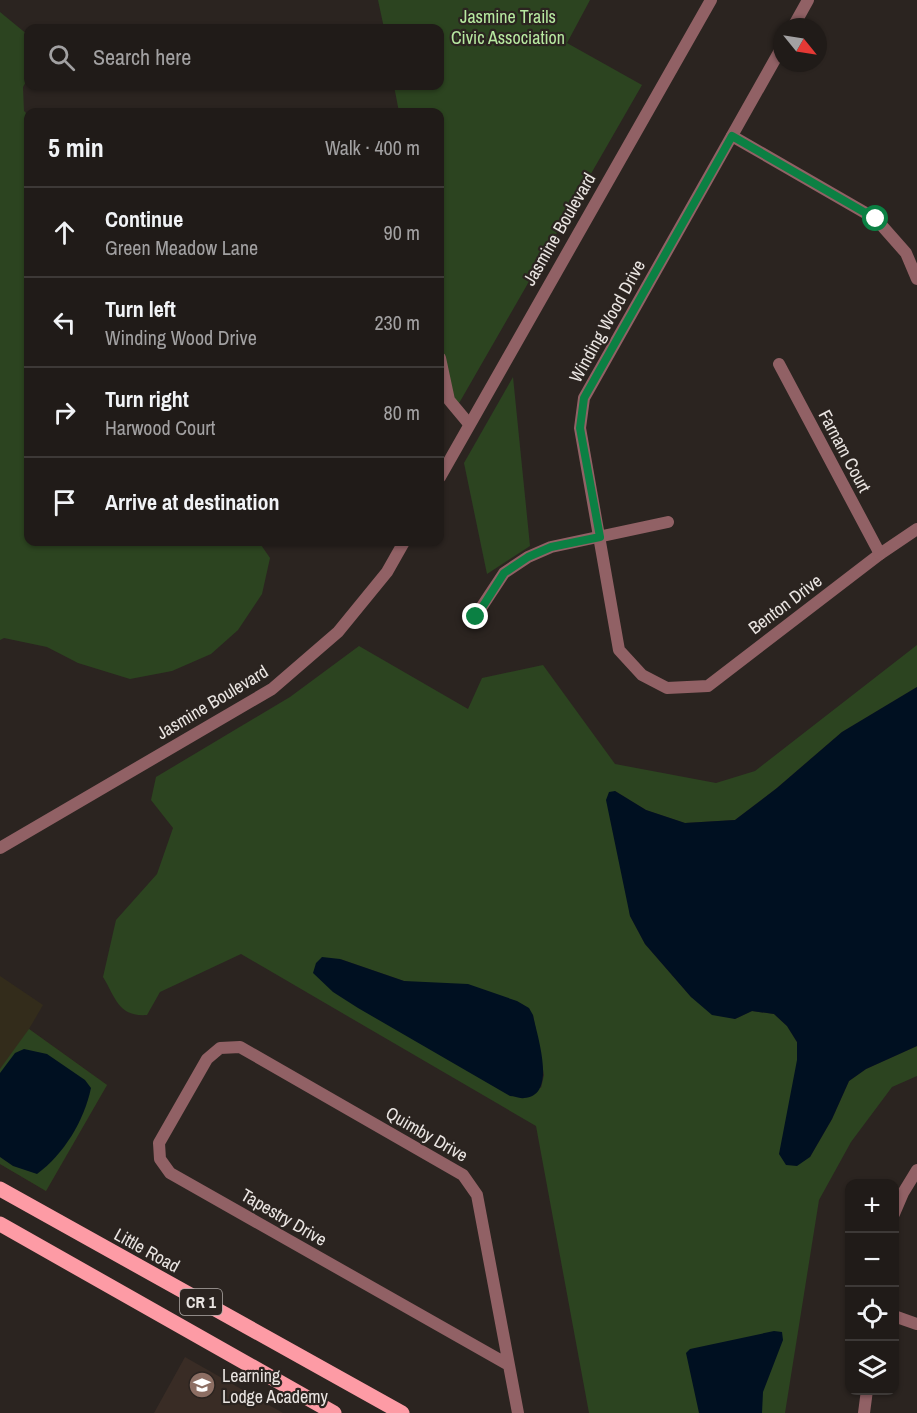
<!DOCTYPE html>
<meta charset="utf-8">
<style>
:root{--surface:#201b18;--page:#2d2825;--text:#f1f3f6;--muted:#a2a1a2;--line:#3d3937}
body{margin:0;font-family:"Archivo Narrow",sans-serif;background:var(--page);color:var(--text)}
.controls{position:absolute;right:18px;bottom:18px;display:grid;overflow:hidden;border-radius:12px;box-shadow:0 2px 4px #0004}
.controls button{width:54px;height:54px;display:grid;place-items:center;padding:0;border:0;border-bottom:2px solid var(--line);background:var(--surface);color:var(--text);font:30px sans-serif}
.compass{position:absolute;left:773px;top:18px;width:54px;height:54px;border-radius:50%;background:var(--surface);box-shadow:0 2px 4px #0004;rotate:120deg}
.stop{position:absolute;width:18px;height:18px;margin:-14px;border:4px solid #0b8043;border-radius:50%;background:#fff}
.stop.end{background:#0b8043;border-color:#fff;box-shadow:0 2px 6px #0008}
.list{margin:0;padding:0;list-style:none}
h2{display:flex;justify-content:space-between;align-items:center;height:78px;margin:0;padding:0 24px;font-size:26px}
h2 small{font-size:20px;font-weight:400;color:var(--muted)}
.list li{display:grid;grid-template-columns:39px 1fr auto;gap:18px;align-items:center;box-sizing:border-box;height:90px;padding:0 24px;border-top:2px solid var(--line)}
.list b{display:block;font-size:22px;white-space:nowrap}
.list p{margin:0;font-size:20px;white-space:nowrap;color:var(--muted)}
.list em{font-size:20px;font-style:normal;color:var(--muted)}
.icon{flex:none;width:33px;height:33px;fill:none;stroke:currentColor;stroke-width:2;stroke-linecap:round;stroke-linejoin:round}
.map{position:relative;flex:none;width:917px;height:1413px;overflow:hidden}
.search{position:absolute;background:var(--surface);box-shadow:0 2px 4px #0004;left:24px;top:24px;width:420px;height:66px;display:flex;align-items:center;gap:15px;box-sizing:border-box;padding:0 21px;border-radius:12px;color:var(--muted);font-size:22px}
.panel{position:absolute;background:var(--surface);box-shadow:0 2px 4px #0004;left:24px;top:108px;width:420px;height:438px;border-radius:12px}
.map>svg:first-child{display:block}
.commercial{fill:#332c1b}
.built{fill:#392c25}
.green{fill:#2c4420;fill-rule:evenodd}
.water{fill:#001021}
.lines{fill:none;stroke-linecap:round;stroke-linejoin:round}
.minor{stroke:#916165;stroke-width:12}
.tertiary{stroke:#916165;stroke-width:12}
.primary{stroke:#fd9ba5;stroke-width:15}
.route{stroke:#0b8043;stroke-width:8}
.labels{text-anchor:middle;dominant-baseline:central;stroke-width:4.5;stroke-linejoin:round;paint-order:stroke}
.shield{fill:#2b2420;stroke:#b1aba8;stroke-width:1.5}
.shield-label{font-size:16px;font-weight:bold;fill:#eae5e2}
.park-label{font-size:18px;fill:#b7e8a0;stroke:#2b2420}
.street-label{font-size:18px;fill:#eae5e2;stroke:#2b2420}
.poi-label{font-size:18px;fill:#eae5e2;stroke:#2b2420;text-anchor:start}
</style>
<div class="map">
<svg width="917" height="1413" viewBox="0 0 917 1413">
<rect width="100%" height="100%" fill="#2b2420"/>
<polygon class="commercial" points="0,976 43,1005 29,1029 107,1085 46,1191 0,1164"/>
<polygon class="built" points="185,1357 283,1413 154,1413"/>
<g class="green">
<polygon points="378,0 590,0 567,43 642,85 458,405 452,400 440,334 440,112 399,112 394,86 440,86 440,28 384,28"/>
<polygon points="0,12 28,35 28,78 23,87 24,111 28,115 28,542 259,542 270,558 262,594 238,630 211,654 172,671 130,679 78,663 47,647 4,638 0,640"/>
<polygon points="513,377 530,546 487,574 464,463"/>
<path d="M917,645V687L842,732L777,788L735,820L685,823L646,810L615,791L630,916L645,944L691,997L735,1019L752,1011L774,1014L787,1026L797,1042V1060L810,1157L832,1119L849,1081L866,1069L917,1046V1076L892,1087L851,1142L819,1200L785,1413H589L536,1126L241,954L160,992L147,1015C118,1017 116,998 103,977L116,920L157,874L173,828L151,800L156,777L290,697L359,646L468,709L482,678L543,665L615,764L716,783L755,771ZM340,959L404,981L533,1015L544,1075L541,1088Z"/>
<polygon points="29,1029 107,1085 46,1191 0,1164 0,1069"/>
</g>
<g class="water">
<polygon points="917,687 917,1046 866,1069 849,1081 832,1119 810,1157 797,1166 786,1165 779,1154 797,1060 797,1042 787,1026 774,1014 752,1011 735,1019 712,1015 691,997 645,944 630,916 606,800 609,792 615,791 646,810 685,823 735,820 777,788 842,732"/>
<path d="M322,957L340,959L404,981L468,984L517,1001L529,1008L533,1015C537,1036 558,1096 524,1098C520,1099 514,1096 510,1096L358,1008L333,992L313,973L316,963Z"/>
<path d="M24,1049L47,1054L85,1080L91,1088C84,1121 64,1154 37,1174L13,1166L0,1157V1073L15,1053Z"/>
<polygon points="774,1331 782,1332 783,1340 763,1392 762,1413 699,1413 686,1353 690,1349"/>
</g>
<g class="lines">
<g class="minor">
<polyline points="793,27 808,0"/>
<polyline points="782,47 584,398 580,428 619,650 642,675 667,688 708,686 880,554 917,529"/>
<polyline points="732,136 876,219 906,253 917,279"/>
<polyline points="440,358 449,400 469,424"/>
<polyline points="779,364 880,554"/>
<polyline points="475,617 504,573 528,557 551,547 668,522"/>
<polyline points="894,1214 903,1193 917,1170"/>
<polyline points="894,1316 917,1324"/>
<polyline points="507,1364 170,1173 160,1159 159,1143 207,1059 220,1048 240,1047 463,1175 477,1195 518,1413"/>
<polyline points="864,1413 867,1390"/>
</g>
<g class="tertiary">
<polyline points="440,477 711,0"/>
<polyline points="0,848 272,689 338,632 387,572 404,542"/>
</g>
<g class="primary">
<polyline points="0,1189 402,1413"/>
<polyline points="0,1224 334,1413"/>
</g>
</g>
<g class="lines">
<polyline class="route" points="476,617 504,573 528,557 551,547 600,537 580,428 584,398 732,136 876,219"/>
</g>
<defs>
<symbol id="school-disc" viewBox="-11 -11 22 22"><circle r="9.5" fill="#8d6e63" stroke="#2b2420"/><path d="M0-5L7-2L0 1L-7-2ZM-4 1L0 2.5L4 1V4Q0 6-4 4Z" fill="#fff"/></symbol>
</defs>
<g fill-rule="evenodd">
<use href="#school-disc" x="187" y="1370" width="30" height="30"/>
</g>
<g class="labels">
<rect class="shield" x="180" y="1289" width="42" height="26" rx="4.5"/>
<g class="shield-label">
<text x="201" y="1302">CR 1</text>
</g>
<g class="park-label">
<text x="508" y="16">Jasmine Trails<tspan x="508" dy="21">Civic Association</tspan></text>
</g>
<g class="street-label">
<text transform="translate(559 229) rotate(-60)">Jasmine Boulevard</text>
<text transform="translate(607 321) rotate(-61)">Winding Wood Drive</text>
<text transform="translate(845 451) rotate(62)">Farnam Court</text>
<text transform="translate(785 604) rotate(-37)">Benton Drive</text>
<text transform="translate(212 702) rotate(-31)">Jasmine Boulevard</text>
<text transform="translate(427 1134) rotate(30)">Quimby Drive</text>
<text transform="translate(284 1217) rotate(30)">Tapestry Drive</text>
<text transform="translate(147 1250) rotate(29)">Little Road</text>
</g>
<g class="poi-label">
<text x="222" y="1375">Learning<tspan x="222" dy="21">Lodge Academy</tspan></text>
</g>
</g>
</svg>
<div class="controls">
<button>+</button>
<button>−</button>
<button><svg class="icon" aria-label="locate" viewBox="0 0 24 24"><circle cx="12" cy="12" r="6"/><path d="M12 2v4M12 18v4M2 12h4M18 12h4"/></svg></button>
<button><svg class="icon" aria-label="layers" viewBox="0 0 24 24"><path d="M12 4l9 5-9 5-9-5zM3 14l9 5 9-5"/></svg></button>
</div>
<svg class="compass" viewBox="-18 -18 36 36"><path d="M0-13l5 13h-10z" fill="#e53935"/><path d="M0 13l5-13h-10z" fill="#a2a1a2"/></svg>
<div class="stop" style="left:876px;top:219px"></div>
<div class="stop end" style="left:476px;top:617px"></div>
<div class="search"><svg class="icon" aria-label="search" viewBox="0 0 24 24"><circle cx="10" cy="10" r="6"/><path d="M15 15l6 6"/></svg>Search here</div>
<section class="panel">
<h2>5 min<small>Walk · 400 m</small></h2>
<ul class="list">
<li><svg class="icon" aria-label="ahead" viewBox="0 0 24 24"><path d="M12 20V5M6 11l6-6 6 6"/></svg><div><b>Continue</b><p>Green Meadow Lane</p></div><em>90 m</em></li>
<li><svg class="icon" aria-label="left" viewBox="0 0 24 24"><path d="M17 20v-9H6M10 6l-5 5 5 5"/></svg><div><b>Turn left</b><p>Winding Wood Drive</p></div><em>230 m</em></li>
<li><svg class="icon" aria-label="right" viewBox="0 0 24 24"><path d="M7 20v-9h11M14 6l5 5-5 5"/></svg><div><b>Turn right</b><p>Harwood Court</p></div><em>80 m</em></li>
<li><svg class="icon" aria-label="arrive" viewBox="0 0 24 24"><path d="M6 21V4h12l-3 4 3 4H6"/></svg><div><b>Arrive at destination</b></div></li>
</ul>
</section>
</div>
